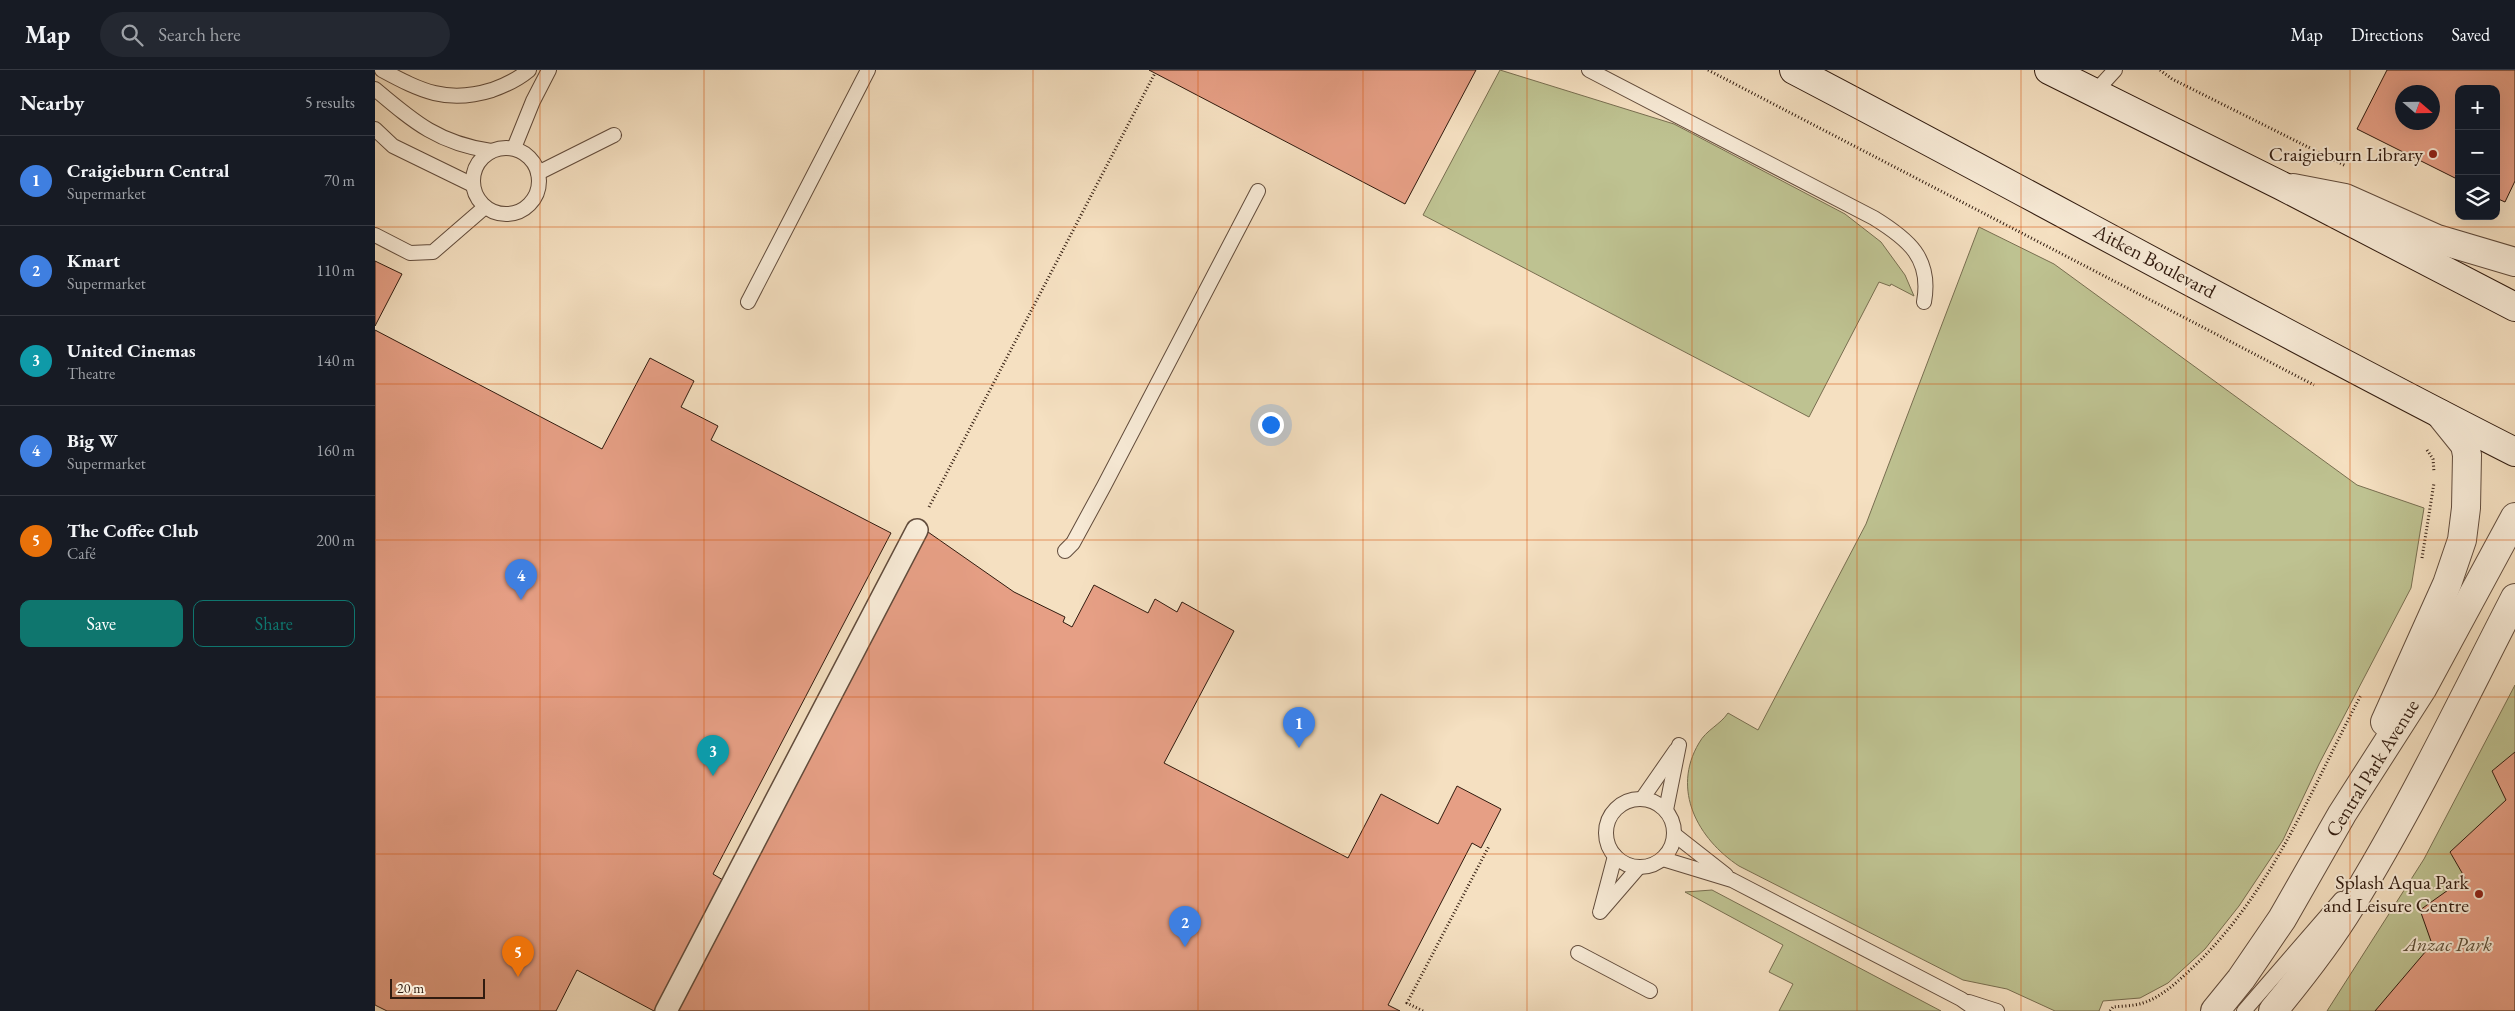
<!DOCTYPE html>
<meta charset="utf-8">
<style>
:root{--surface:#171b24;--page:#242831;--text:#f1f3f6;--muted:#9ea1a6;--line:#363941;--accent:#0f766e}
body{margin:0;font-family:"EB Garamond",serif;background:var(--page);color:var(--text)}
.controls{position:absolute;right:15px;top:15px;display:grid;overflow:hidden;border-radius:10px;box-shadow:0 5px 20px #0002}
.controls button{width:45px;height:45px;display:grid;place-items:center;padding:0;border:0;border-bottom:1px solid var(--line);background:var(--surface);color:var(--text);font:25px sans-serif}
.compass{position:absolute;left:2020px;top:15px;width:45px;height:45px;border-radius:50%;background:var(--surface);box-shadow:0 5px 20px #0002;rotate:110deg}
.scale{position:absolute;left:15px;bottom:12px;width:95px;box-sizing:border-box;padding-left:5px;border:2px solid #311b0f;border-top:0;font-size:14px;line-height:18px;white-space:nowrap;color:#311b0f;-webkit-text-stroke:4px #f8ebd7;paint-order:stroke}
.you{position:absolute;left:895px;top:354px;width:18px;height:18px;margin:-12px;border:4px solid #fff;border-radius:50%;background:#1a73e8;box-shadow:0 0 0 8px #1a73e833}
.badge{display:grid;place-items:center;width:32px;height:32px;border-radius:50%;background:var(--accent);color:#fff;font-size:16px;font-weight:700}
.pin{position:absolute;translate:-50% -41px;filter:drop-shadow(0 1px 2px #0008)}
.pin::after{content:'';position:absolute;top:26px;width:18px;height:15px;background:inherit;clip-path:polygon(0 0,100% 0,50% 100%)}
.list{margin:0;padding:0;list-style:none}
h2{display:flex;justify-content:space-between;align-items:center;height:65px;margin:0;padding:0 20px;font-size:21px}
h2 small{font-size:16px;font-weight:400;color:var(--muted)}
.list li{display:grid;grid-template-columns:32px 1fr auto;gap:15px;align-items:center;box-sizing:border-box;height:90px;padding:0 20px;border-top:1px solid var(--line)}
.list b{display:block;font-size:19px;white-space:nowrap}
.list p{margin:0;font-size:16px;white-space:nowrap;color:var(--muted)}
.list em{font-size:16px;font-style:normal;color:var(--muted)}
.actions{display:flex;gap:10px;padding:15px 20px}
.actions a{flex:1;padding:11px 0;border:1px solid var(--accent);border-radius:10px;text-align:center;font-size:18px;color:var(--accent)}
.actions .main{background:var(--accent);color:#fff}
.icon{flex:none;width:28px;height:28px;fill:none;stroke:currentColor;stroke-width:2;stroke-linecap:round;stroke-linejoin:round}
.map{position:relative;flex:none;width:2140px;height:941px;overflow:hidden}
header{display:flex;align-items:center;gap:30px;box-sizing:border-box;height:70px;padding:0 25px;background:var(--surface);border-bottom:1px solid var(--line)}
header strong{font-size:24px}
nav{display:flex;gap:28px;margin-inline-start:auto;font-size:18px}
.search{width:350px;height:45px;background:var(--page);display:flex;align-items:center;gap:12px;box-sizing:border-box;padding:0 18px;border-radius:28px;color:var(--muted);font-size:19px}
main{display:flex}
aside{flex:1;background:var(--surface)}
.map>svg:first-child{display:block}
.green{fill:#bec291;stroke:#786e50}
.building{fill:#e69f85;stroke:#311b0f;fill-rule:evenodd}
.lines{fill:none;stroke-linecap:round;stroke-linejoin:round}
.service-casing{stroke:#624c3c;stroke-width:16}
.pedestrian-casing{stroke:#624c3c;stroke-width:24}
.tertiary-casing{stroke:#624c3c;stroke-width:30}
.secondary-casing{stroke:#311b0f;stroke-width:30}
.path{stroke:#311b0f;stroke-width:3;stroke-dasharray:1 2.5;stroke-linecap:butt}
.service{stroke:#f8ebd7;stroke-width:14}
.pedestrian{stroke:#f8ebd7;stroke-width:21}
.tertiary{stroke:#f8ebd7;stroke-width:28}
.secondary{stroke:#f8ebd7;stroke-width:28}
.grid{fill:none;stroke:#d6530c;stroke-width:1;stroke-opacity:0.55}
.poi-dot{fill:#8f2418;stroke:#f8ebd7;stroke-width:2}
.labels{text-anchor:middle;dominant-baseline:central;stroke-width:4;stroke-linejoin:round;paint-order:stroke}
.poi-label{font-size:20px;fill:#311b0f;stroke:#f8ebd7;text-anchor:end}
.street-label{font-size:20px;fill:#311b0f;stroke:#f8ebd7}
.park-label{font-size:20px;font-style:italic;fill:#5b4d36;stroke:#f8ebd7}
</style>
<header>
<strong>Map</strong>
<div class="search"><svg class="icon" aria-label="search" viewBox="0 0 24 24"><circle cx="10" cy="10" r="6"/><path d="M15 15l6 6"/></svg>Search here</div>
<nav><a>Map</a><a>Directions</a><a>Saved</a></nav>
</header>
<main>
<aside>
<h2>Nearby<small>5 results</small></h2>
<ul class="list">
<li><span class="badge" style="background:#3f7fe0">1</span><div><b>Craigieburn Central</b><p>Supermarket</p></div><em>70 m</em></li>
<li><span class="badge" style="background:#3f7fe0">2</span><div><b>Kmart</b><p>Supermarket</p></div><em>110 m</em></li>
<li><span class="badge" style="background:#0f9aa8">3</span><div><b>United Cinemas</b><p>Theatre</p></div><em>140 m</em></li>
<li><span class="badge" style="background:#3f7fe0">4</span><div><b>Big W</b><p>Supermarket</p></div><em>160 m</em></li>
<li><span class="badge" style="background:#e8710a">5</span><div><b>The Coffee Club</b><p>Café</p></div><em>200 m</em></li>
</ul>
<div class="actions"><a class="main">Save</a><a>Share</a></div>
</aside>
<div class="map">
<svg width="2140" height="941" viewBox="0 0 2140 941">
<rect width="100%" height="100%" fill="#f5e0c1"/>
<filter id="stains"><feTurbulence type="fractalNoise" baseFrequency=".004" numOctaves="4"/><feColorMatrix values="0 0 0 0 .2 0 0 0 0 .09 0 0 0 0 .02 0 0 0 .5 -.17"/></filter>
<radialGradient id="worn" r=".72"><stop offset=".6" stop-color="#630" stop-opacity="0"/><stop offset="1" stop-color="#630" stop-opacity=".3"/></radialGradient>
<g class="green">
<polygon points="1125,0 1299,54 1470,144 1506,172 1530,205 1539,226 1516,214 1515,216 1504,212 1434,347 1048,145"/>
<path d="M1604,157L1679,194L1982,415L2049,438L2036,518L1944,694L1908,770L1864,836L1830,879L1793,913L1765,928L1728,931L1724,941H1680L1632,919L1588,910L1364,796C1323,769 1296,720 1324,673C1331,660 1345,655 1353,643L1383,660L1491,454Z"/>
<polygon points="2140,615 2140,941 1952,941 2049,789"/>
<polygon points="1337,820 1566,941 1404,941 1418,914 1394,902 1408,875 1310,822"/>
</g>
<g class="building">
<polygon points="774,0 1101,0 1030,134"/>
<path d="M2012,0H2140V111L2130,132L2121,128V19H2084V110L1982,59ZM2028,22H2058V52H2028Z"/>
<polygon points="0,191 27,204 0,256"/>
<polygon points="0,260 227,379 275,288 319,311 306,337 343,356 336,370 516,463 338,804 348,810 279,941 202,900 181,941 12,941 0,935"/>
<polygon points="553,462 639,522 690,547 688,552 697,557 719,515 773,543 780,529 802,542 807,532 859,561 789,693 973,788 1006,724 1063,754 1082,716 1126,739 1106,778 1097,773 1013,935 1025,941 300,941"/>
<polygon points="2140,682 2140,941 2000,941 2057,874 2045,840 2090,808 2075,782 2131,730 2117,701"/>
</g>
<g class="lines">
<defs>
<g id="service">
<path d="M7,0C46,21 72,34 117,20C131,15 142,10 154,0"/>
<path d="M1214,0L1499,148C1533,169 1557,188 1549,232"/>
<path d="M0,19C39,52 63,73 116,81"/>
<polyline points="1719,23 1740,0"/>
<polyline points="0,59 18,76 98,115"/>
<circle cx="131" cy="111" r="33"/>
<polyline points="139,78 158,31 174,0"/>
<polyline points="163,103 239,65"/>
<polyline points="0,165 35,183 58,182 110,137"/>
<polyline points="373,232 493,0"/>
<polyline points="690,481 698,473 729,416 883,121"/>
<circle cx="1265" cy="763" r="34"/>
<polyline points="1267,729 1301,680"/>
<polyline points="1291,740 1304,675"/>
<polyline points="1300,765 1351,805"/>
<polyline points="1288,789 1357,810 1586,929 1603,941"/>
<polyline points="1226,839 1240,786"/>
<polyline points="1225,842 1263,798"/>
<polyline points="1203,883 1275,921"/>
<polyline points="1594,932 1622,941"/>
<polyline points="1869,941 1966,829"/>
</g>
<polyline id="pedestrian" points="291,941 542,460"/>
<g id="tertiary">
<polyline points="1918,118 1970,128 2062,169 2140,192"/>
<polyline points="2010,652 2072,514 2087,470 2091,438 2092,385 2090,375 2065,344"/>
<polyline points="1840,941 1866,909 1907,849 1967,744 2047,619 2140,447"/>
<path d="M1898,941C1926,907 1953,873 1976,835C2037,736 2087,631 2140,528"/>
</g>
<g id="secondary">
<path d="M1419,0C1660,126 1897,259 2140,382"/>
<polyline points="1674,0 1907,116 2140,237"/>
</g>
</defs>
<use href="#service" class="service-casing"/>
<use href="#pedestrian" class="pedestrian-casing"/>
<use href="#tertiary" class="tertiary-casing"/>
<use href="#secondary" class="secondary-casing"/>
<g class="path">
<polyline points="1333,0 1939,315"/>
<polyline points="1785,0 1797,9 1971,96"/>
<polyline points="2052,380 2058,389 2059,402"/>
<polyline points="554,437 780,3"/>
<polyline points="2047,488 2059,413"/>
<polyline points="1048,941 1032,933 1114,776"/>
<path d="M1735,941L1738,937C1747,936 1759,936 1768,933C1786,927 1800,914 1814,901C1896,826 1935,721 1986,625"/>
</g>
<use href="#service" class="service"/>
<use href="#pedestrian" class="pedestrian"/>
<use href="#tertiary" class="tertiary"/>
<use href="#secondary" class="secondary"/>
</g>
<path class="grid" d="M165,0V941M329,0V941M494,0V941M658,0V941M823,0V941M988,0V941M1152,0V941M1317,0V941M1482,0V941M1646,0V941M1811,0V941M1975,0V941M0,157H2140M0,314H2140M0,470H2140M0,627H2140M0,784H2140"/>
<g class="poi-dot">
<circle cx="2058" cy="84" r="5"/>
<circle cx="2104" cy="824" r="5"/>
</g>
<g class="labels">
<g class="poi-label">
<text x="2048" y="84">Craigieburn Library</text>
<text x="2094" y="812">Splash Aqua Park<tspan x="2094" dy="23">and Leisure Centre</tspan></text>
</g>
<g class="street-label">
<text transform="translate(1780 191) rotate(28)">Aitken Boulevard</text>
<text transform="translate(1997 698) rotate(-58)">Central Park Avenue</text>
</g>
<g class="park-label">
<text x="2073" y="874">Anzac Park</text>
</g>
</g>
<rect width="100%" height="100%" filter="url(#stains)"/>
<rect width="100%" height="100%" fill="url(#worn)"/>
</svg>
<div class="controls">
<button>+</button>
<button>−</button>
<button><svg class="icon" aria-label="layers" viewBox="0 0 24 24"><path d="M12 4l9 5-9 5-9-5zM3 14l9 5 9-5"/></svg></button>
</div>
<svg class="compass" viewBox="-18 -18 36 36"><path d="M0-13l5 13h-10z" fill="#e53935"/><path d="M0 13l5-13h-10z" fill="#9ea1a6"/></svg>
<div class="scale">20 m</div>
<div class="you"></div>
<div class="pin badge" style="left:924px;top:678px;background:#3f7fe0">1</div>
<div class="pin badge" style="left:810px;top:877px;background:#3f7fe0">2</div>
<div class="pin badge" style="left:338px;top:706px;background:#0f9aa8">3</div>
<div class="pin badge" style="left:146px;top:530px;background:#3f7fe0">4</div>
<div class="pin badge" style="left:143px;top:907px;background:#e8710a">5</div>
</div>
</main>
